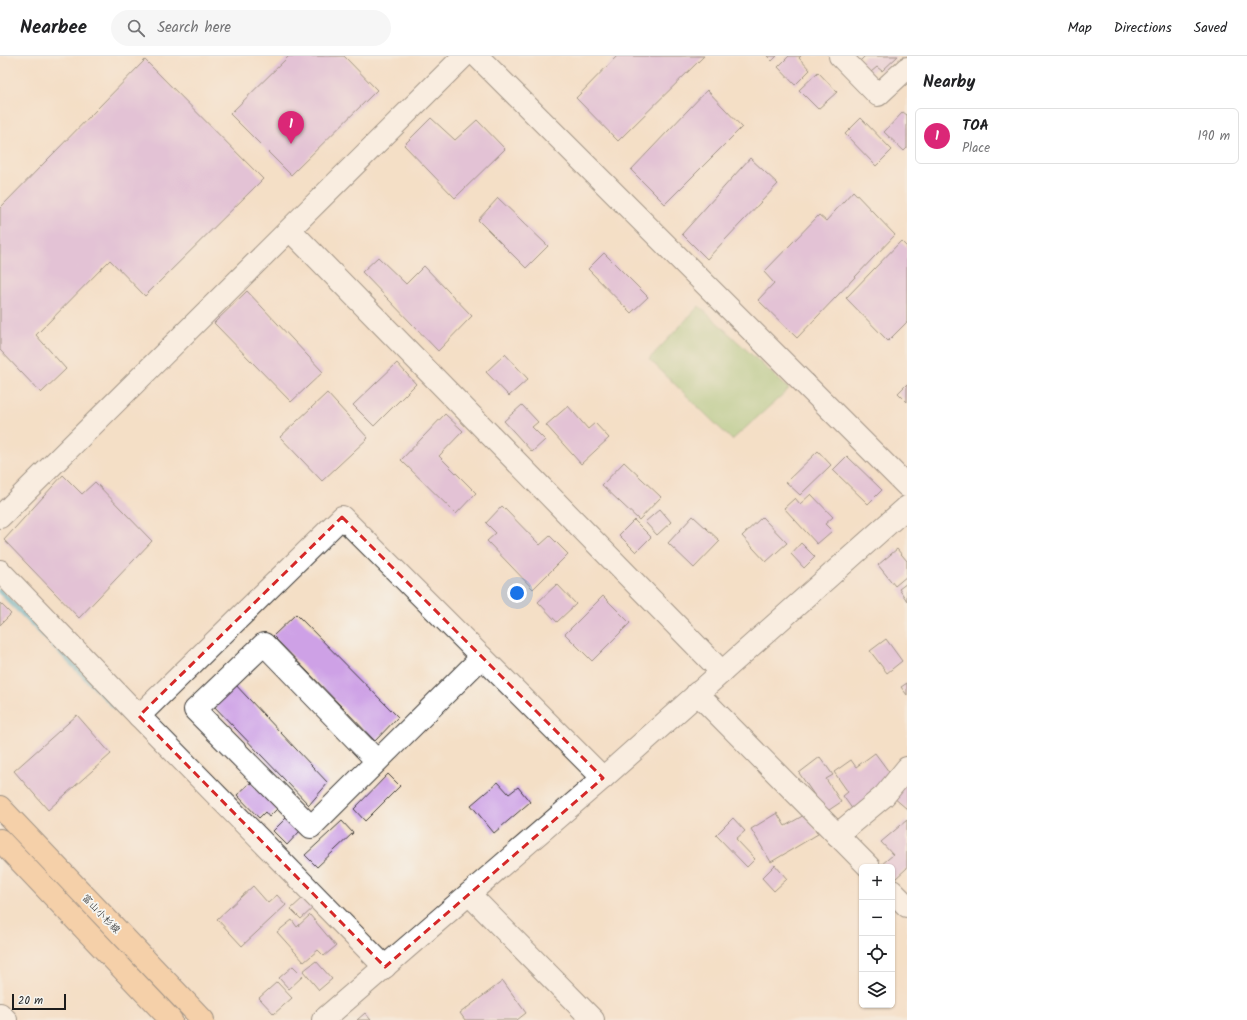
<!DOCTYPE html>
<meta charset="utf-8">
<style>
:root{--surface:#fff;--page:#f6f6f6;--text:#202124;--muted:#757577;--line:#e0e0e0;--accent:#db2777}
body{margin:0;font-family:Kalam,"Klee One",sans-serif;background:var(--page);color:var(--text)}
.controls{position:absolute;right:12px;bottom:12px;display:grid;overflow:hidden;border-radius:6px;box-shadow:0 1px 3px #0004}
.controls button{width:36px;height:36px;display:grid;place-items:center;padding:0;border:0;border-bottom:1px solid var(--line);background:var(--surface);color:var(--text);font:20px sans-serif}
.scale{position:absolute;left:12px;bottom:10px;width:54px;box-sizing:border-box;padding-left:4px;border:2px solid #1c1c1c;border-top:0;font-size:11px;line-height:14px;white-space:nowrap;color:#1c1c1c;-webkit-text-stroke:3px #f6f6f2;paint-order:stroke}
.you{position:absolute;left:517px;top:537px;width:14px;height:14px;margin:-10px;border:3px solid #fff;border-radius:50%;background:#1a73e8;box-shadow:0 0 0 6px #1a73e833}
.badge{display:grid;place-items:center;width:26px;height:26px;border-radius:50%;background:var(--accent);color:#fff;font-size:13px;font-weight:700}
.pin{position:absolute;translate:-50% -33px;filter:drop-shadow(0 1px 2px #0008)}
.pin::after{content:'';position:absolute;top:21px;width:14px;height:12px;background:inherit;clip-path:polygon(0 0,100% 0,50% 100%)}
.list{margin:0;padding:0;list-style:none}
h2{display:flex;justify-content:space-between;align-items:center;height:52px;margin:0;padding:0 16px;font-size:17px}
h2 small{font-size:13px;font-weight:400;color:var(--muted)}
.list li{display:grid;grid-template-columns:26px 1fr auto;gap:12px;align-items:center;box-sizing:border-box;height:56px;margin:0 8px 8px;padding:0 8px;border:1px solid var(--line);border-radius:6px}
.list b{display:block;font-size:15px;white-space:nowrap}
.list p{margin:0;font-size:13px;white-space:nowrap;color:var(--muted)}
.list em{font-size:13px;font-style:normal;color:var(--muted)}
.icon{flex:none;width:22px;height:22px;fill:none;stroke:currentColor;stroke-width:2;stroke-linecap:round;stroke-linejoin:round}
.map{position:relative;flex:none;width:907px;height:964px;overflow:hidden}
header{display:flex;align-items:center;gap:24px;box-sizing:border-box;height:56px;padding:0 20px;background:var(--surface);border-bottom:1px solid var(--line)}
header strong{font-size:19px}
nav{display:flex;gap:22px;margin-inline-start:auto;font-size:14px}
.search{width:280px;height:36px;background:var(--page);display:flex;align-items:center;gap:10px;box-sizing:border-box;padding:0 14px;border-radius:22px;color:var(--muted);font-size:15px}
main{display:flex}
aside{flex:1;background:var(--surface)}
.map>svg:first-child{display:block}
.green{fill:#94c575;stroke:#587048}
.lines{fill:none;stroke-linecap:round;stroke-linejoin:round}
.stream{stroke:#50b2cf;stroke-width:5.5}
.building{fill:#cea1e6}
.minor-casing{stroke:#3c3936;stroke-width:24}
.major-casing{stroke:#3c3936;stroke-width:24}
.minor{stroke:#fff;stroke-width:22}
.major{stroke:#f5be86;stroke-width:22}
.marked{fill:none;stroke:#d62828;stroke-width:3;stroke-dasharray:8 5;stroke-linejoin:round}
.labels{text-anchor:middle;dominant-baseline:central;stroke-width:3.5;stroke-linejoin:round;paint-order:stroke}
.street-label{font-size:10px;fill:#1c1c1c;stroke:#f6f6f2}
</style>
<header>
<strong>Nearbee</strong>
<div class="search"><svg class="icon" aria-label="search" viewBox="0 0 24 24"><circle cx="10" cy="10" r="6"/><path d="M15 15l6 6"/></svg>Search here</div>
<nav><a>Map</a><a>Directions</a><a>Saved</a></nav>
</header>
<main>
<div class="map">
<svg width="907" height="964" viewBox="0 0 907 964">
<rect width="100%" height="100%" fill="#f6f6f2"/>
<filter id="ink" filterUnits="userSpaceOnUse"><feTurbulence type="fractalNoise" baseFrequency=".025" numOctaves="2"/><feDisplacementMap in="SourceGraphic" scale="8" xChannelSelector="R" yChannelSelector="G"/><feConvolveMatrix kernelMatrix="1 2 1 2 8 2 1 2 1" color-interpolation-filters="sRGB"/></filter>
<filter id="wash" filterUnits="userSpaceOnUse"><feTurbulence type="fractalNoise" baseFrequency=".012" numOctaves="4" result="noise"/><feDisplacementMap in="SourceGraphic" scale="16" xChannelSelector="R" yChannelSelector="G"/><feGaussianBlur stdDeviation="0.9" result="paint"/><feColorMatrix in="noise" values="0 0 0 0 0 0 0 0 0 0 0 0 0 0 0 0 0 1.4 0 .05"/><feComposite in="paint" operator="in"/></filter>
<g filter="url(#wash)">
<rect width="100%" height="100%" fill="#f4dfc6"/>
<polygon class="green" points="699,250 789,333 732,384 649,303"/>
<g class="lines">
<polyline class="stream" points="0,535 131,667"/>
</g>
<g id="blocks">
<g class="building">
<polygon points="289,0 344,0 377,34 291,119 230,58"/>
<polygon points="617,0 704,0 618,85 576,42"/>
<polygon points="767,0 777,0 772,5"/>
<polygon points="789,0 801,0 799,2 810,14 795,29 778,11"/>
<polygon points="865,0 898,0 882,15 877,11 871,16 860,5"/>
<polygon points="145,4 263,123 145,240 110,204 36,279 66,313 41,337 0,294 0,152"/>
<polygon points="818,16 837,36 818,53 799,34"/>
<polygon points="707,34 742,71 665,148 631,114"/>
<polygon points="903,56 907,59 907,92 904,95 884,76"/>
<polygon points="431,62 455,84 477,64 505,93 455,142 404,89"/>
<polygon points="861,62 892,94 876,110 845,78"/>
<polygon points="750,102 778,128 707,203 682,178"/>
<polygon points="853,135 895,179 797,282 758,244 774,227 764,216 819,159 826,165"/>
<polygon points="498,142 548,190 526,212 478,164"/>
<polygon points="901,185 907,191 907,266 888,285 846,242"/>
<polygon points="604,197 648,241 631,257 588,213"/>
<polygon points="378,201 406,228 424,210 472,260 438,295 362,216"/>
<polygon points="247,235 323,316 291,346 214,267"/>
<polygon points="505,298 528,323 509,340 486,316"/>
<polygon points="397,307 416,328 374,370 353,349"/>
<polygon points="907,328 907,346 898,337"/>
<polygon points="327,337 368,382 322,425 280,381"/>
<polygon points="522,349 538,366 532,371 545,384 532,396 504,365"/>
<polygon points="568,350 588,373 595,367 609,382 581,408 546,369"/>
<polygon points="445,358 463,375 439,400 476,437 456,458 401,404"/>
<polygon points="818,395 831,409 800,439 786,426"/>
<polygon points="847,400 882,434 868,448 833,414"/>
<polygon points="624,406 661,441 639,464 602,429"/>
<polygon points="63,419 82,438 95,426 152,485 79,562 4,484"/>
<polygon points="811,438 833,461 825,468 832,475 817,488 784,452 795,442 800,448"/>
<polygon points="502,450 540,489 550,480 568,498 533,533 487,485 496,477 486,467"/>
<polygon points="660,453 671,466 657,479 645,466"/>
<polygon points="693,460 720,485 694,512 668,487"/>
<polygon points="762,461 787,487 766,506 742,480"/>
<polygon points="634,464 651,481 636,496 619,479"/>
<polygon points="801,487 815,501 804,512 791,498"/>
<polygon points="897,493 907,505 907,520 895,530 878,509"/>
<polygon points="907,527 907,545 899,533"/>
<polygon points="557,528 576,548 557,566 538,546"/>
<polygon points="603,540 630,567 592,605 565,578"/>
<polygon points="0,547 11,558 0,569"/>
<polygon points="296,558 398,661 375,685 273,580"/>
<polygon points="886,583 902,605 887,617 870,595"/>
<polygon points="233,626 328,727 309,749 211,647"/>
<polygon points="907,627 907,639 901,631"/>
<polygon points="77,659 111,698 48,754 14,715"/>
<polygon points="875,697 892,720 880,735 853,754 843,740 848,736 834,716 851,704 856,711"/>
<polygon points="820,701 833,719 826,723 841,746 826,756 799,717"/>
<polygon points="388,718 400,730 365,765 354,753"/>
<polygon points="907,725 907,753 893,741"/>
<polygon points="251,726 277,753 269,761 265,756 259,762 237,739"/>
<polygon points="498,726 509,738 518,731 530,746 494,777 471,749"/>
<polygon points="777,757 785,770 806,758 818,778 771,806 751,773"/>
<polygon points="286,762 300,775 287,789 273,775"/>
<polygon points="733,762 745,775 736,783 755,803 747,811 716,779"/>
<polygon points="907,764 907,812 895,823 892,820 892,811 885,811 882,808 893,799 881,786"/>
<polygon points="342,765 353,777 317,811 305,799"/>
<polygon points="775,809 787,823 774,835 762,822"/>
<polygon points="253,830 268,847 277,839 286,849 242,890 217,863"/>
<polygon points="304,841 314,851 301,863 291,853"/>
<polygon points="310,859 336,890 324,900 318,894 304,906 277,876 292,864 297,871"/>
<polygon points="316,905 332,923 319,934 303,915"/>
<polygon points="293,910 303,920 289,933 279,922"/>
<polygon points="503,925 526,957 517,964 465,964 460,957"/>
<polygon points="277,926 292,942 274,958 259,942"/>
<polygon points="365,957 371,964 357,964"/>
</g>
</g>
</g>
<g filter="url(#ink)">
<use href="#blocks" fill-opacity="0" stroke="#3c3936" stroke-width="1"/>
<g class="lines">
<defs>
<g id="minor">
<polyline points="477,0 907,430"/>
<polyline points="840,0 878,39 907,12"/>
<polyline points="290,174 722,616"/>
<polyline points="0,461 464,0"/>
<polyline points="0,515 139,660 385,911"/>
<polyline points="697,637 869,811"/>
<polyline points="139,660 342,461 603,722"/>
<polyline points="377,705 264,588 195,654 311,771 482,601"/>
<polyline points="837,779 884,740 907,712"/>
<polyline points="892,835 907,850"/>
<polyline points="469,838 593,964"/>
<polyline points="0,958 6,964"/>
<polyline points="323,964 603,722 907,451"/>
</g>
<g id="major">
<polyline points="0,751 203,964"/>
<polyline points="0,784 171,964"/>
</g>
</defs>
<use href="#minor" class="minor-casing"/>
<use href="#major" class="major-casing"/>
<use href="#minor" class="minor"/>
<use href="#major" class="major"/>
</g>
</g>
<path d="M0 0H907V964H0ZM342,461L603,722L385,911L139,660Z" fill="#f4dfc6" fill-opacity=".55" fill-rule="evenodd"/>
<path class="marked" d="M342,461L603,722L385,911L139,660Z"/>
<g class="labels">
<g class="street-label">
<text transform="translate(101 858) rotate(46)">富山小杉線</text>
</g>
</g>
</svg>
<div class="controls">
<button>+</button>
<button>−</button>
<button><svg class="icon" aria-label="locate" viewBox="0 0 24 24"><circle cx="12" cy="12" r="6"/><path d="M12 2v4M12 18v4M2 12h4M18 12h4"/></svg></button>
<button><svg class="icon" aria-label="layers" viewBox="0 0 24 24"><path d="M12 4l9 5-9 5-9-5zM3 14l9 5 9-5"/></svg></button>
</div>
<div class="scale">20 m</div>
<div class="you"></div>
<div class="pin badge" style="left:291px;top:88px">1</div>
</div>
<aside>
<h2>Nearby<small></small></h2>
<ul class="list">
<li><span class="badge">1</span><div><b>TOA</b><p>Place</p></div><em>190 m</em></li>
</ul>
</aside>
</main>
